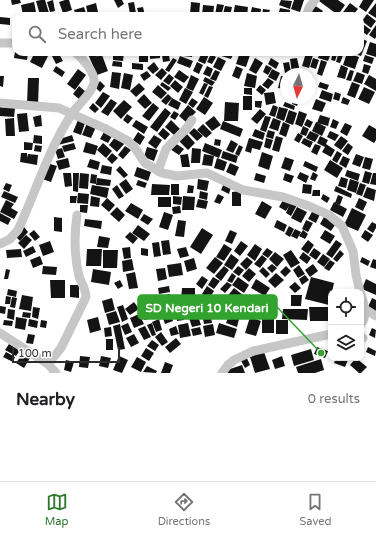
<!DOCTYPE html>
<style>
:root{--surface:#fff;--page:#f6f6f6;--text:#202124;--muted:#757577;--line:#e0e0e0;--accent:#2a7829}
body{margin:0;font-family:"Varela Round",sans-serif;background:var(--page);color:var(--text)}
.controls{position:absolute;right:12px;bottom:12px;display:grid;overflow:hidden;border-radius:8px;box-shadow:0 2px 6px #0003}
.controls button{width:36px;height:36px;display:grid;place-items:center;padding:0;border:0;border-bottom:1px solid var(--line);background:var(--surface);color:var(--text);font:20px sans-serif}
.compass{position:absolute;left:280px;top:68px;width:36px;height:36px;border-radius:50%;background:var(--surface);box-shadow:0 2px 6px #0003;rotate:185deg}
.scale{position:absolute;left:12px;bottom:10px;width:108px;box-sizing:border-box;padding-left:4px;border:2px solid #2d2d2d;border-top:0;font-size:11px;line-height:14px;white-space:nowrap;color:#2d2d2d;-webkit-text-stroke:3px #fff;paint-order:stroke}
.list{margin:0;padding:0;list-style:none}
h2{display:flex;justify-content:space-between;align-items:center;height:52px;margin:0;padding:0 16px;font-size:17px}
h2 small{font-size:13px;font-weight:400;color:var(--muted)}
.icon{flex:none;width:22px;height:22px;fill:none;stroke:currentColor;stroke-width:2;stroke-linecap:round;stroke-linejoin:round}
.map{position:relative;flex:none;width:376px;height:373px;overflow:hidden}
.search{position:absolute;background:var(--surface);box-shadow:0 2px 6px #0003;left:12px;right:12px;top:12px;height:44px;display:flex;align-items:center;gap:10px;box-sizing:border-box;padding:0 14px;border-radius:12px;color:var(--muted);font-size:15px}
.sheet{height:108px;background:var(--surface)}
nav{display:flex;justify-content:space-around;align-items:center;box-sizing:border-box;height:56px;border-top:1px solid var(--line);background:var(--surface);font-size:11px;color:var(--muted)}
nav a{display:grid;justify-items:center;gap:2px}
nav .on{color:var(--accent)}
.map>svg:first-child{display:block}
.building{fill:#141414}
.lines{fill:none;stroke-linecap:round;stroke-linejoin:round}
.minor{stroke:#c7c7c7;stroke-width:9}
.leader{fill:none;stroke:#33a32f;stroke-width:1.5}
.callout-dot{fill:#33a32f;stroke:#fff;stroke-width:1.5}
.callout{fill:#33a32f;stroke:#33a32f;stroke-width:1.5}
.callout-label{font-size:12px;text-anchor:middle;font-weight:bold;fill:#fff}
</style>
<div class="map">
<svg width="376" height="373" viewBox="0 0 376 373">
<rect width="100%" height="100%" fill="#fff"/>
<g class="building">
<polygon points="11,0 20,0 21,3 12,5"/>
<polygon points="41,0 45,0 49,13 40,15 36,1"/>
<polygon points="53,0 55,11 50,12 47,2"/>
<polygon points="65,0 69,0 72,10 63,13 59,2"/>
<polygon points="114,0 122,0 124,4 118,8"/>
<polygon points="281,0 292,1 290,9 279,5"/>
<polygon points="294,0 304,0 300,12 291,9"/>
<polygon points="320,0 338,0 345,5 338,15 319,1"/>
<polygon points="363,0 374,0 366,12 359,7"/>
<polygon points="34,2 36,12 23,15 21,5"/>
<polygon points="134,2 136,13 130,14 128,3"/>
<polygon points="191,2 200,3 199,15 190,14"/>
<polygon points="96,3 98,12 88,15 86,6"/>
<polygon points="350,3 358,9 352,16 340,16"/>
<polygon points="376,3 376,18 368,13"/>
<polygon points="217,4 224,5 221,16 215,15"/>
<polygon points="203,5 214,6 213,16 202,15"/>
<polygon points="235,5 248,7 247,16 233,16"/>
<polygon points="314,5 323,11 319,16 314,16 309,12"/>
<polygon points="225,6 232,7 230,16 223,14"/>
<polygon points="84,7 87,16 76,16 74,10"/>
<polygon points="143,7 145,16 139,16 137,8"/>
<polygon points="252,7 261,9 260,16 250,16"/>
<polygon points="280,8 290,10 289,16 278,16"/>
<polygon points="263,9 270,10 268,16 262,15"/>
<polygon points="367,14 376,21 371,28 362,21"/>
<polygon points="0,17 10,18 10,25 0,24"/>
<polygon points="360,22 371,30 367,35 360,30"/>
<polygon points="376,25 376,37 375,39 369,35"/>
<polygon points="360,38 367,41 361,56 349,52 360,52"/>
<polygon points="370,42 376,44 376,57 366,54"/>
<polygon points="15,52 28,52 27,60 14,58"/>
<polygon points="35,52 39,52 48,56 42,68 30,62"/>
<polygon points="50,52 58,52 63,61 56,64"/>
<polygon points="87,52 103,52 104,54 93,58 102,55 108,71 97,75"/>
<polygon points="113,52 124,52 123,61 113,60"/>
<rect x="139" y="52" width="9" height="10"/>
<polygon points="150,52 160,52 160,58 150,59"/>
<polygon points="184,52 193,52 192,57 183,56"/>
<polygon points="202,52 210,52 205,64 198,61"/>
<polygon points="219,52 234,52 231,59 218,55"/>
<polygon points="240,52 250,55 246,67 236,64"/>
<polygon points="320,52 331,53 328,61 318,58"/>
<polygon points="333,52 338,52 335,61 331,60"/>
<polygon points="339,52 344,53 340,63 336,62"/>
<polygon points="306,53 313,55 309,68 302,66"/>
<polygon points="347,53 359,57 355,69 343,65"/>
<polygon points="211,54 216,57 212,64 207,62"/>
<polygon points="162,55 169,55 170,61 163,62"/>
<polygon points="365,55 374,58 372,64 363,61"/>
<polygon points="180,56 193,61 190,68 177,63"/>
<polygon points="218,57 226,61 221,71 213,67"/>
<polygon points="173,58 177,60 169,72 165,70"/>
<polygon points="255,58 263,63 256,74 249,70"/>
<polygon points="271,58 279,63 276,69 268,64"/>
<polygon points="297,58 300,72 292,73 290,59"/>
<polygon points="313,58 319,60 316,69 310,67"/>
<polygon points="321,60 327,62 322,76 317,74"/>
<polygon points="113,61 122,62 122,67 112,66"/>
<polygon points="154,62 159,69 153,74 147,68"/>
<polygon points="197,62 203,65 199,74 193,71"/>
<polygon points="289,62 291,72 285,73 283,63"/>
<polygon points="132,63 143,64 143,70 132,69"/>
<polygon points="364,64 371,66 368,74 362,72"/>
<polygon points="266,65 272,68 268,75 263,72"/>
<polygon points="341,65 348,68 345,79 337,77"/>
<polygon points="56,66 65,72 62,77 53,71"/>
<polygon points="207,66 213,69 210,77 203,74"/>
<polygon points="236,66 243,69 239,79 232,76"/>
<polygon points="162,68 167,73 161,80 155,75"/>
<polygon points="78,69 86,75 75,90 67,84"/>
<polygon points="272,69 280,73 276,81 268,77"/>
<polygon points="179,70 189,77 184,83 174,77"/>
<polygon points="215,70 220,72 216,81 210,79"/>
<polygon points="350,70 354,71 351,81 346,80"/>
<polygon points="147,71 151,76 144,81 140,75"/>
<polygon points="112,72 121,73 119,89 110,87"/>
<polygon points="357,72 365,75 362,84 353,81"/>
<polygon points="124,73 133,75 130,90 121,88"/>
<polygon points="247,73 257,76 255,88 244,86"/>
<polygon points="169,74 174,78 169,85 163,81"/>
<polygon points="191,75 199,79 193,91 186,88"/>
<polygon points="369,75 376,79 376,91 364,84"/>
<polygon points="0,76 4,76 3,87 0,86"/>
<polygon points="281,76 286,77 286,89 278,88"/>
<polygon points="205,77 215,82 212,86 203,81"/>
<polygon points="28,78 39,78 38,105 27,104"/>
<polygon points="268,78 274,82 268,89 262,85"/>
<polygon points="175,80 183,87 178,93 170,86"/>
<polygon points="100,81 105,86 100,92 95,87"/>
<polygon points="162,82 171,88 168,91 160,85"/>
<polygon points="320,82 329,85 327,90 318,87"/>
<polygon points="352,82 360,85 355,98 347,95"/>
<polygon points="139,83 145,89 136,97 130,91"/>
<polygon points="204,83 208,84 203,95 199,93"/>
<polygon points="158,85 167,93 161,99 152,92"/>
<polygon points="260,85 266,90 262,95 256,90"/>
<polygon points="79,86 86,92 80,100 73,94"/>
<polygon points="209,86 213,87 208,98 204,96"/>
<polygon points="364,87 375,92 369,104 358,99"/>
<polygon points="185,88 193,92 186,104 179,100"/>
<polygon points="244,88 252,88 252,95 244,94"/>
<polygon points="322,90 333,94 331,102 319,98"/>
<polygon points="103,92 110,96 101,108 95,103"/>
<polygon points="274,92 276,103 266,105 264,93"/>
<polygon points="335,92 341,94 339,101 333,99"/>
<polygon points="144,94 152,103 145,109 137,101"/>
<polygon points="168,94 172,98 166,105 161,101"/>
<rect x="243" y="96" width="9" height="14"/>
<polygon points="204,97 213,103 205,115 196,109"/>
<polygon points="343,97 350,100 348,105 341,103"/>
<polygon points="172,98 181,103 178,110 168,105"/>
<polygon points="192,98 198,102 193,108 188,104"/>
<polygon points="294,98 300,98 297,106 292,104"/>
<polygon points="111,99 117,103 108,116 101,112"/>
<polygon points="316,99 326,103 322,112 312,109"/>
<polygon points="124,100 132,107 121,119 113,111"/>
<polygon points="255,101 262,101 261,108 255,107"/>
<polygon points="225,102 239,103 238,121 224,121"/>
<polygon points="285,102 295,106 294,110 283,106"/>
<polygon points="93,103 99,109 95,113 89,108"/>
<polygon points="153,103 159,108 149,121 142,116"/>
<polygon points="188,105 196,112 186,122 179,116"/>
<polygon points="273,105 278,107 275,117 269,115"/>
<polygon points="0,107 15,108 14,117 0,116"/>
<polygon points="279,107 288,109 284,121 276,118"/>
<polygon points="165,108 171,113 157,132 150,127"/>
<polygon points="260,109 266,114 257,124 251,119"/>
<polygon points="289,110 297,113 293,125 285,122"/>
<polygon points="174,111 179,114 175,120 170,117"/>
<polygon points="299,111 307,114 302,127 295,124"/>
<polygon points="27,113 29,131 19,132 17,114"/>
<polygon points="127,114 133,118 128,124 123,120"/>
<polygon points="41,115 42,126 35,127 33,117"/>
<polygon points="320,115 330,118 328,126 317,123"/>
<polygon points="214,116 221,125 212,131 205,123"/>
<polygon points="265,116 271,117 266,132 260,130"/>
<polygon points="14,118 15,136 6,136 5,119"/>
<polygon points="273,118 281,121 278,131 269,128"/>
<polygon points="307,119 313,122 310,128 304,125"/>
<polygon points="333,119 339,122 336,129 330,127"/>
<polygon points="78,120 85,123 81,135 73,132"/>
<polygon points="136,120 148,127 144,134 132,126"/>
<polygon points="171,120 180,129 174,135 165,127"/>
<polygon points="223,121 243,129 240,137 220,129"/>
<polygon points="283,122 290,125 286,137 279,134"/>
<polygon points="316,122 326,127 322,136 312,131"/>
<polygon points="87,123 96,127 91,138 82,135"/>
<polygon points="345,123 352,126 347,136 340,132"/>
<polygon points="203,124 212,133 206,138 197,130"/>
<polygon points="369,125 376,129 376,140 374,143 362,136"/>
<polygon points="303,126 309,129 306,136 300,134"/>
<polygon points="163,128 170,134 165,140 158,134"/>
<polygon points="194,128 203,136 197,141 189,133"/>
<polygon points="255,129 265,133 263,140 252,136"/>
<polygon points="268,130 275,132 273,139 266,137"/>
<polygon points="310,131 319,135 315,142 306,138"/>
<polygon points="330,131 339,135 335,141 327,137"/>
<polygon points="104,132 112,136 108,143 100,139"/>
<polygon points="138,132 145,137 140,145 133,140"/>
<polygon points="298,133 303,136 299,143 294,140"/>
<polygon points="187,134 195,143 188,150 179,141"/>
<polygon points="34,135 42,136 42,144 33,143"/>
<polygon points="72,135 74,141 58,145 57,140"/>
<polygon points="154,135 162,140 156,149 148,143"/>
<polygon points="116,136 125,143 117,152 109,145"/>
<polygon points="276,136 283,138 279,152 272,150"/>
<polygon points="320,136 328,140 326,144 335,150 331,157 322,152 325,147 317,143"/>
<polygon points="341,136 348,141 341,150 334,145"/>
<polygon points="249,138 263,142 260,150 252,148 251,153 245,151"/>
<polygon points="266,138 273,140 270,149 264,147"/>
<polygon points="304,138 313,142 310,148 301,143"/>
<polygon points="215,139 221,140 220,146 214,145"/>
<polygon points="231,140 238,144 233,153 226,150"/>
<polygon points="24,142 33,143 32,150 24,150"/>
<polygon points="86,142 98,146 95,155 83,152"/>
<polygon points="74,143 76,149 64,152 62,146"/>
<polygon points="103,143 112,151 106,158 97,150"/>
<polygon points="175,143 184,149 179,155 170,149"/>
<polygon points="205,143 222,150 219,158 202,151"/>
<polygon points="348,143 353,147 348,155 342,151"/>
<polygon points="315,144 321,146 317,155 311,152"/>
<polygon points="35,145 42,146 41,152 34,151"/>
<polygon points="239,145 243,147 239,156 235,154"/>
<polygon points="125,146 131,150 123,159 118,155"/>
<polygon points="147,147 158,150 154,161 144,157"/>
<polygon points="62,148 65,157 58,159 55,150"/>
<polygon points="192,148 201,149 200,163 191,163"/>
<polygon points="223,151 238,156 236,163 221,158"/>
<polygon points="337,151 342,154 337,163 332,160"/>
<polygon points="262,152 273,156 269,170 258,166"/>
<polygon points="21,153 27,153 27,158 28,154 38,155 37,165 20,162"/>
<polygon points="112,153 118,158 112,164 107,159"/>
<polygon points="188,154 190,167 182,167 180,155"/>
<polygon points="204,154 214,156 212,166 202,165"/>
<polygon points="356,154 364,157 360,167 352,164"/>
<polygon points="343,156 350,159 346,168 339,164"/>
<polygon points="285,157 294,160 290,171 281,168"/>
<polygon points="365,157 373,159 370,170 362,168"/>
<polygon points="68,158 70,167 59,170 56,161"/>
<polygon points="217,158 227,162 224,171 214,168"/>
<polygon points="90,159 100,162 98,170 87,167"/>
<polygon points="330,160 343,168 337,178 324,170"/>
<polygon points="305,161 318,167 316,172 303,166"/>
<polygon points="47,163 57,166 51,182 42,179"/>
<polygon points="230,163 239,167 235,176 226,172"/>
<polygon points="102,165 112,167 111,175 100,173"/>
<polygon points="120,166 128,175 124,178 116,170"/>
<polygon points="137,167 151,172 148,181 134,176"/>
<polygon points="347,170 360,174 358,181 345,176"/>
<polygon points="365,171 372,173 369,184 362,182"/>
<polygon points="300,172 309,176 306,183 297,178"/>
<polygon points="313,172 318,175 315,181 310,179"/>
<polygon points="63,173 71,173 72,186 65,187"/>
<polygon points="73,173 79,173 78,192 73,191"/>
<polygon points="80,173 89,174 88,189 79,188"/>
<polygon points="256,173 266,176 264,183 254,180"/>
<polygon points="285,173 294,176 291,183 283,180"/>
<polygon points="373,173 376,173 376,185 370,184"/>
<polygon points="91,174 97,175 96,184 90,183"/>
<polygon points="341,177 348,179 346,188 338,186"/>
<polygon points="97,178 111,180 110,186 96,185"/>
<polygon points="126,179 133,189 126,194 119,184"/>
<polygon points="198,179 209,181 207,191 197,189"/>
<polygon points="350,179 359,182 356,193 347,190"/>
<polygon points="138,180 147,183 145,188 136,185"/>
<polygon points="6,183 12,185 9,192 3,189"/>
<polygon points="224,183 231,187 229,194 221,190"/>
<polygon points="360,183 366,185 362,196 356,194"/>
<polygon points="152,184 170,185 169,195 151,195"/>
<rect x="171" y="184" width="8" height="11"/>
<polygon points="303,184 312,185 311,194 302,193"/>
<polygon points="92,185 109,188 107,198 90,194"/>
<polygon points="117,185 124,196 119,199 112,189"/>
<polygon points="188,185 194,186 193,193 187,193"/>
<polygon points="336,186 352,194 351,198 334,191"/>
<polygon points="367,187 376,190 374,201 363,197"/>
<polygon points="313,190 320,190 320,196 312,196"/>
<polygon points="4,191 18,197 15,203 1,197"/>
<polygon points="200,191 208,193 207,200 199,198"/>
<polygon points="241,191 241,206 232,206 232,192"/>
<polygon points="78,193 89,194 88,204 77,203"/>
<polygon points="218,194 224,197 220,204 214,202"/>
<polygon points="323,194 330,198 327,203 321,199"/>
<polygon points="338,195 343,197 340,205 335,203"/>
<polygon points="70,196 77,196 76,203 70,203"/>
<polygon points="91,196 100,198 99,207 90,206"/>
<polygon points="173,196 182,197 181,205 173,204"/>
<polygon points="183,196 195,197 194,210 182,210"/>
<rect x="158" y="197" width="13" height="10"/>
<polygon points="107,198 115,205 109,212 101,205"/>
<polygon points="359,198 367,202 363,211 355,207"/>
<polygon points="198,199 208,201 206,209 196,207"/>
<polygon points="6,200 14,204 11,208 18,212 14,219 0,212"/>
<polygon points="283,200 297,205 291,216 286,213 289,206 286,211 279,207"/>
<polygon points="262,201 272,207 265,219 255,214"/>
<polygon points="334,202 347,209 343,217 330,210"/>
<polygon points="131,203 143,210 138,219 125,211"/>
<polygon points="80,205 88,205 87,213 80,212"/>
<polygon points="180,206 181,213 173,214 172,207"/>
<polygon points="117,207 125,215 119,222 110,214"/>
<polygon points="297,207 307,212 301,223 291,218"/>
<polygon points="352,208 366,215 358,231 344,225"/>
<polygon points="313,210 320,214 316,223 308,219"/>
<polygon points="164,212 173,215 168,230 159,227"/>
<polygon points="0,213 11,219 8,225 0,221"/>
<polygon points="144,214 153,219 148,225 140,220"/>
<polygon points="325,215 337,222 331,231 320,224"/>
<polygon points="54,217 62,218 62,232 54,231"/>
<polygon points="85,219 102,221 101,229 84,226"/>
<polygon points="178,220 186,221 184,237 175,236"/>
<polygon points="277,220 287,225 284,232 274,227"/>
<polygon points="306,220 313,223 308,232 302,229"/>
<polygon points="372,222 376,224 376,228 373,233 367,229"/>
<polygon points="138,225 150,234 144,241 132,233"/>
<polygon points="289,226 294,229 290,237 285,234"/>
<polygon points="24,227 28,232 20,241 15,236"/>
<polygon points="202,228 213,235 201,254 190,247"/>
<polygon points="295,229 301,232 297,239 291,236"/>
<polygon points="34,230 40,237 35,241 29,234"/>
<polygon points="230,230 237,233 232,244 225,241"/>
<polygon points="303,230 308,234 305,239 299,236"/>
<polygon points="325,230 335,236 330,244 320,238"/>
<polygon points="365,230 373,235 368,242 361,237"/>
<polygon points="130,232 138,238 133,244 125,237"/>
<polygon points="26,235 32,240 24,249 18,243"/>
<polygon points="99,236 110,238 108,248 97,247"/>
<polygon points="169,240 171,254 163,255 161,241"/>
<polygon points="308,240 314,245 308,254 301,249"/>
<polygon points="336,240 342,244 332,258 326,254"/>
<polygon points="50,241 54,252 43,256 39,245"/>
<polygon points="241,241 248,246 240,256 234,251"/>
<polygon points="159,242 161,256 154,257 152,243"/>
<polygon points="224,244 232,249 224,261 216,257"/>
<polygon points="255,244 262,249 255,261 247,255"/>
<polygon points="33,246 36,252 26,257 23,251"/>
<polygon points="130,247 131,258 124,259 122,248"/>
<polygon points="186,247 189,256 180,258 177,249"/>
<polygon points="141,248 148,249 148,256 141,255"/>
<polygon points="267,248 273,252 268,258 262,254"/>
<polygon points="314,248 321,253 316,260 309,255"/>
<polygon points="21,249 22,257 7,258 6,250"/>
<polygon points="87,249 102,249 101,266 86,266"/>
<polygon points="103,250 118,250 117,268 103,268"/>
<polygon points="291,250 300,263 291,268 283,255"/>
<polygon points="340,250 344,254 337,262 333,259"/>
<polygon points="275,252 284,259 277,267 269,259"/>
<polygon points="303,252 311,258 307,264 299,258"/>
<polygon points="231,254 239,260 232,270 224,265"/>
<polygon points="323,254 330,259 324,267 317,262"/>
<polygon points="262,255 267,259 260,268 254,264"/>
<polygon points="40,256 43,264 33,268 30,260"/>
<polygon points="215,257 223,263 214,274 206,268"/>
<polygon points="247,257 253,262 246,270 240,264"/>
<polygon points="362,257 370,261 368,266 360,262"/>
<polygon points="194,258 197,269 187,272 184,261"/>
<polygon points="132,259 134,270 123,272 122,261"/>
<polygon points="373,259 376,260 376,269 370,267"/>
<polygon points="330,260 335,263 329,271 324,268"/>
<polygon points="181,263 183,275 169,277 167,265"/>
<polygon points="272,264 277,268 272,273 267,268"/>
<polygon points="313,264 318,271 310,277 305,270"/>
<polygon points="299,265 305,274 298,278 293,270"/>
<polygon points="43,266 57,267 56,275 42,274"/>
<polygon points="224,266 229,270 221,281 215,276"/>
<polygon points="238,266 244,270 239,276 233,272"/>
<polygon points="286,266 291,271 285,277 280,272"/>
<polygon points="263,267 270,274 266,278 259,271"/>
<polygon points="165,268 167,279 158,281 156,269"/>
<polygon points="249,268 256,274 249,282 242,276"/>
<polygon points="6,269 10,270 8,279 4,279"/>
<polygon points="93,269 111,272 109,285 91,282"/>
<polygon points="135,272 138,288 129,289 126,274"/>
<polygon points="232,273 236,276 232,283 227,281"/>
<polygon points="276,273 284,280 275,288 268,281"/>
<polygon points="305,275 309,280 302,285 299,279"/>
<polygon points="202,276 208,280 202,289 196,284"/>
<polygon points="213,277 220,281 214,289 208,285"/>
<polygon points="238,277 249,285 244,293 232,285"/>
<polygon points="311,277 334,283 332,292 331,292 329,305 305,299"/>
<polygon points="256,279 270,288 265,296 251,288"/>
<polygon points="366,279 376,284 376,295 362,289"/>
<polygon points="50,280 65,280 65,298 51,298"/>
<polygon points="120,280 123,286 118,289 114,283"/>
<polygon points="227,282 232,285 225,293 220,289"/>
<polygon points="295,282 301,288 295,293 289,287"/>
<polygon points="70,285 79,285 79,298 70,297"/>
<polygon points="169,286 170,292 159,294 158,288"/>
<polygon points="207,286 214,291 209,299 202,294"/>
<polygon points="182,288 195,288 195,299 181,299"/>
<polygon points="234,288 243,295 235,304 226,298"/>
<polygon points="8,289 17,291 16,297 7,295"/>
<polygon points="170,294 172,305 161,307 159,296"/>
<polygon points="22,295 33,297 31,311 19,309"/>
<polygon points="291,295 302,295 301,306 291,306"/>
<polygon points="6,296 11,297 10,304 5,304"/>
<polygon points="12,297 17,298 15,308 10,307"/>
<polygon points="112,298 115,310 105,313 102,301"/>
<polygon points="372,298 376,300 376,311 368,307"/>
<polygon points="134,302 139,309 130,315 125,309"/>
<polygon points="123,305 128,319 122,322 117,307"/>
<polygon points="0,306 6,307 5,314 0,313"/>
<polygon points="33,307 40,308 38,319 32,317"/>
<polygon points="168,307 173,321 165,324 160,310"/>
<polygon points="309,307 331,307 331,321 310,321"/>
<polygon points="8,309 15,310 14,320 7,318"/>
<polygon points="283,309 308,309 307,320 282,319"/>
<polygon points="147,310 149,319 144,320 142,311"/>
<polygon points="116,311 120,322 109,325 106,314"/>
<polygon points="184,311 184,320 177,321 176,312"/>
<polygon points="23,312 31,313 30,318 22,317"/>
<polygon points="210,312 212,323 204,324 202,313"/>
<polygon points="139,314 144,324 134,328 130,318"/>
<polygon points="229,315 239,319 237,327 226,323"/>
<polygon points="198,316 201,325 192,327 189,318"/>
<polygon points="16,317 27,319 25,330 15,328"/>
<polygon points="98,317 101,330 90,333 87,320"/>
<polygon points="250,317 261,321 256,336 245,333"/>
<polygon points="29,319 38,321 37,328 28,326"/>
<polygon points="159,319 162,330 156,332 152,322"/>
<rect x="262" y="319" width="12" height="14"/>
<polygon points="4,320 13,321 12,326 3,325"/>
<polygon points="41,320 47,321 46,328 40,327"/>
<rect x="276" y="320" width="12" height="14"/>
<polygon points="128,323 132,332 125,335 121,326"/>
<polygon points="152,323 156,335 152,336 147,325"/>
<polygon points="188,323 191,336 180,338 178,325"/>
<polygon points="219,323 237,329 234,338 216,333"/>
<polygon points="120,324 125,349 118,350 113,326"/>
<polygon points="213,324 215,335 205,337 203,326"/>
<polygon points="145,326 151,337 144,340 138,329"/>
<polygon points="176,326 179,334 171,336 169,329"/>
<polygon points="111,327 112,336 105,337 104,328"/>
<polygon points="200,327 202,334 193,336 191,329"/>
<polygon points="372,328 376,330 375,338 369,335"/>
<polygon points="161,332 168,342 162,346 155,337"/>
<polygon points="28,334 35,335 33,344 26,343"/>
<polygon points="134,334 139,343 131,347 126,338"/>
<polygon points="176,338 181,344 170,353 165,347"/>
<rect x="106" y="339" width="7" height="11"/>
<polygon points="152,340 159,345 155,351 147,346"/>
<polygon points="9,344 20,350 16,356 5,350"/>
<polygon points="317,347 328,351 325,358 314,354"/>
<polygon points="368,347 376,351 375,356 366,352"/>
<polygon points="146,348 154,353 149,361 141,356"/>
<polygon points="311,349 314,360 294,366 291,355"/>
<polygon points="6,352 15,357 13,362 3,357"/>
<polygon points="264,352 270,369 255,373 250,357"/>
<polygon points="23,353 30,358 24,368 16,363"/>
<polygon points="80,356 90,357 88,368 79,367"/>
<polygon points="101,356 111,358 108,368 99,366"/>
<polygon points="119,356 128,360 122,373 113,370"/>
<polygon points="246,356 250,365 245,368 240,359"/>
<polygon points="282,356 285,366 275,369 272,360"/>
<polygon points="137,357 146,362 141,372 131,367"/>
<polygon points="336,358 342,358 348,360 345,367 334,363"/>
<polygon points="356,358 367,367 361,373 359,373 350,365"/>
<polygon points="321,359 324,370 315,373 298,373 296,367"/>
<polygon points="66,360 74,362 71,372 64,370"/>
<polygon points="165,362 173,365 170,373 161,373"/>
<polygon points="242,365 245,373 228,373 227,370"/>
<polygon points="147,366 157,371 156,373 143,372"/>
</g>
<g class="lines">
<g class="minor">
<polyline points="306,16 309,8 315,0"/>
<polyline points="0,43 16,43"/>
<polyline points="0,103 59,108 104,128 128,141 135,148 145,163 162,173 177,176 207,173 243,190 283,197 309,206 329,215 342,226 353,251 356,275 360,292"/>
<polyline points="158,171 166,149 186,129 192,120"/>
<path d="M0,244L10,239L18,230C36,191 48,151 71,115C77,105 91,95 94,83C96,73 82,58 75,52"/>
<path d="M361,294C364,304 368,316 361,324"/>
<polyline points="365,309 376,316"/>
<polyline points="0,333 48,364 56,373"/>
<polyline points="361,337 363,338"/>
<path d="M48,364L61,348L86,297C86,289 81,283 79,276C74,255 74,236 77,215"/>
<polyline points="222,373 228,365 234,360 253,351 331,334"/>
</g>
</g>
<path class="leader" d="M321 353L277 307"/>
<circle class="callout-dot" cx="321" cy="353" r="4"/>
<rect class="callout" x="138" y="295" width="139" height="24" rx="4"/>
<g class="callout-label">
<text x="207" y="312">SD Negeri 10 Kendari</text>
</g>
</svg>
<div class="controls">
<button><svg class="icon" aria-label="locate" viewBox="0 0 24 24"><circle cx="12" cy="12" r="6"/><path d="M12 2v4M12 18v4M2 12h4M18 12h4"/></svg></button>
<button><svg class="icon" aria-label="layers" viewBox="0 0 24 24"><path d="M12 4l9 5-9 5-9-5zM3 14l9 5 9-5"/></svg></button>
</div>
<svg class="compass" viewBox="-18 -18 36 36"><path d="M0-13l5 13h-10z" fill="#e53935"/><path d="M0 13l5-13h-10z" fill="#757577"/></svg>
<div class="scale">100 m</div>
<div class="search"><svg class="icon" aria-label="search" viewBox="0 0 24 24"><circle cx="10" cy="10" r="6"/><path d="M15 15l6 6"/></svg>Search here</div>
</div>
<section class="sheet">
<h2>Nearby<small>0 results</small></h2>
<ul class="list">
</ul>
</section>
<nav>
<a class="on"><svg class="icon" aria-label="map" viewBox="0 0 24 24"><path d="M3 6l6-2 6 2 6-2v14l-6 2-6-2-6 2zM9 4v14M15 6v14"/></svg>Map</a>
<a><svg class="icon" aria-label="directions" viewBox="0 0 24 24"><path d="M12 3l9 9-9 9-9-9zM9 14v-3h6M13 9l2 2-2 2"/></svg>Directions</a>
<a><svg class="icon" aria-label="saved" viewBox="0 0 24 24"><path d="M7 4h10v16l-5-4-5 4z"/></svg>Saved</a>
</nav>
